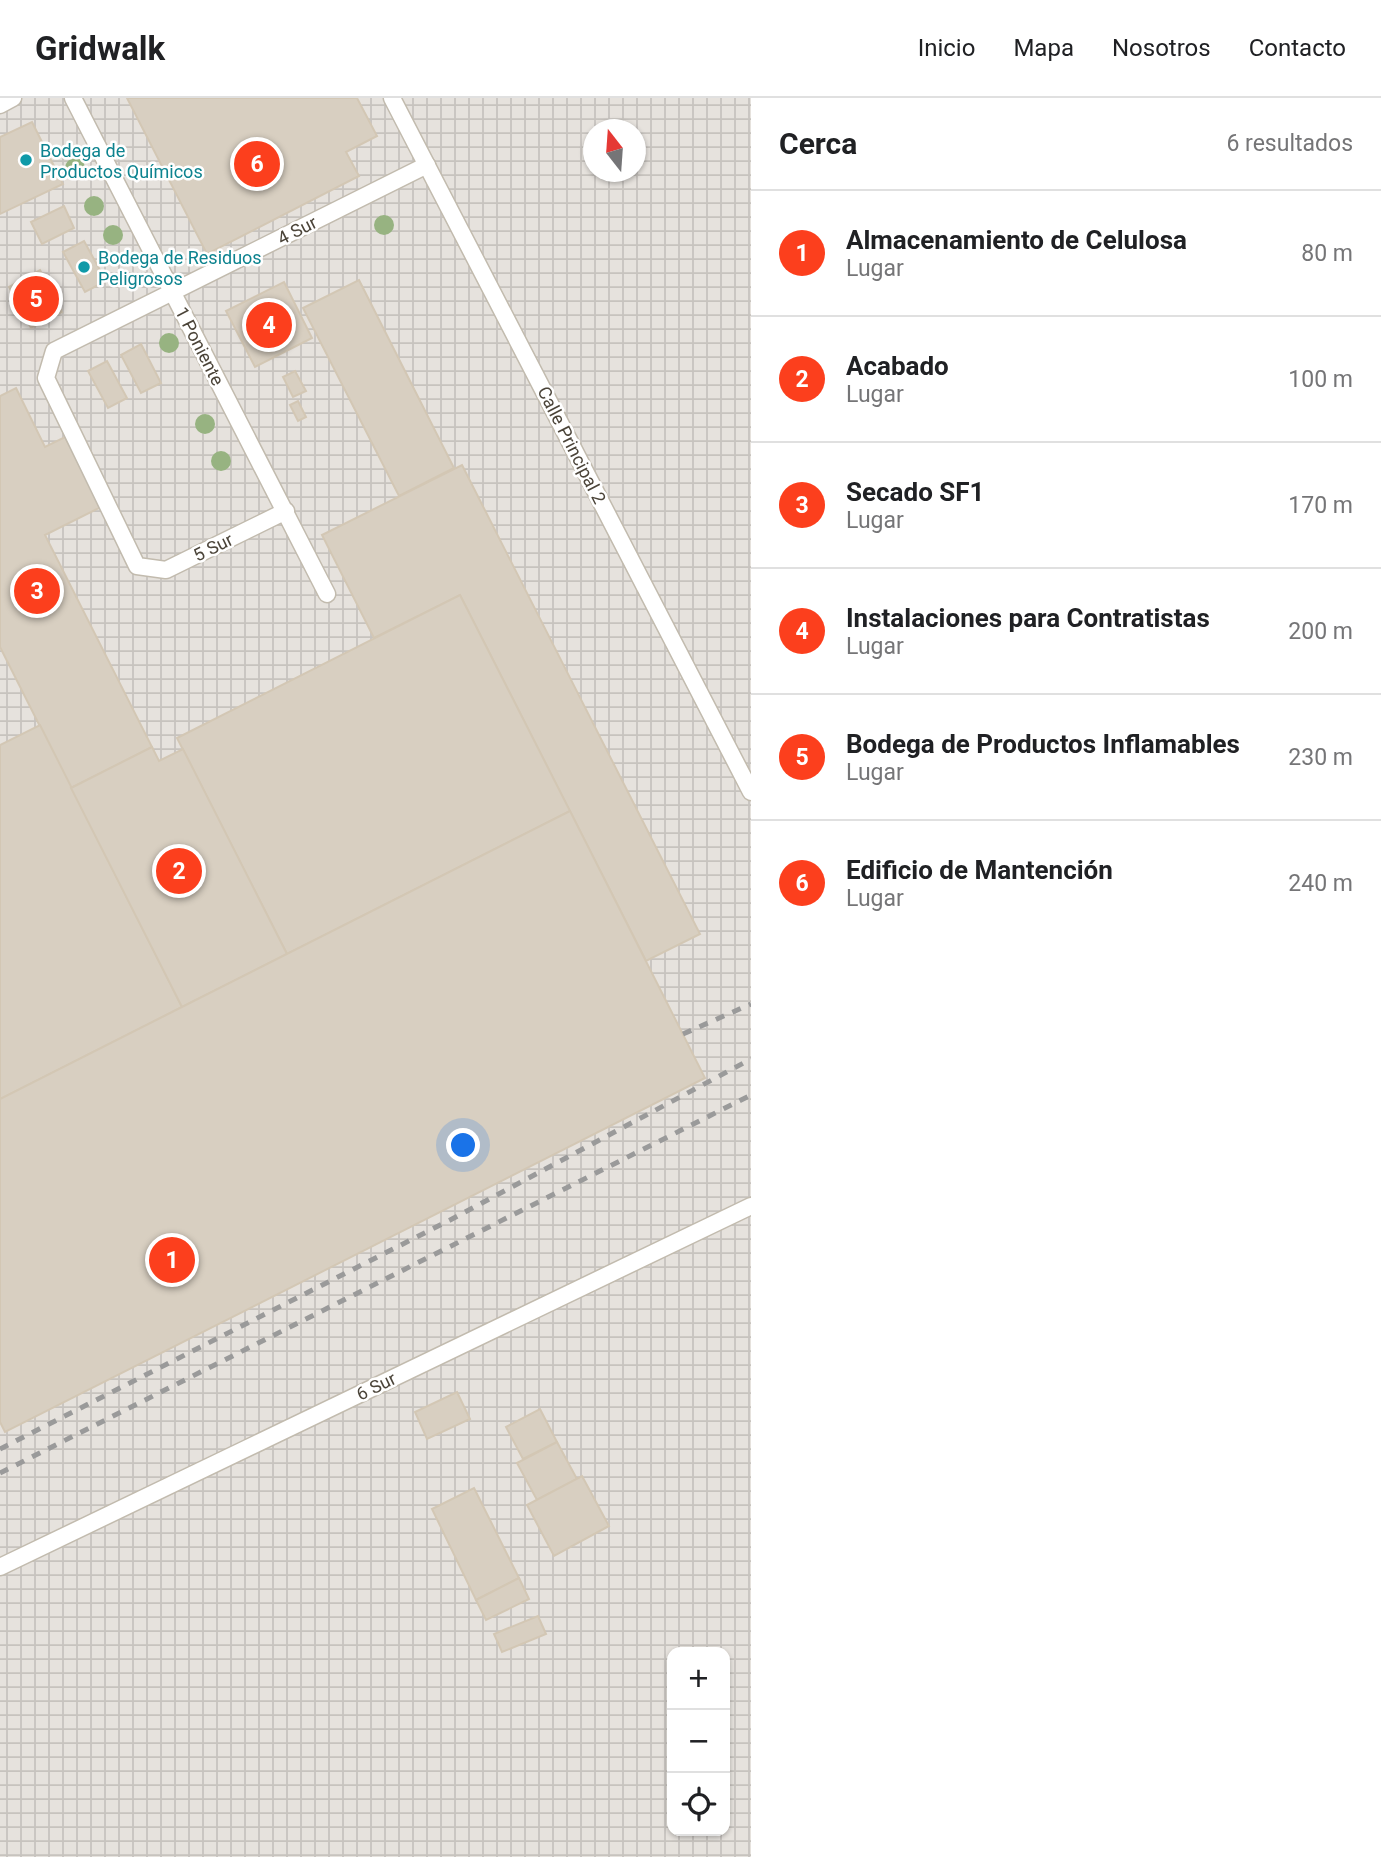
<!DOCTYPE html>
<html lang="es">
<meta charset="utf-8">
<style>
:root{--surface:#fff;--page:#f6f6f6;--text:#202124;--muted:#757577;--line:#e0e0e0;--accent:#fc3f1d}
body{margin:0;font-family:Roboto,sans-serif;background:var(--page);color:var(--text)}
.controls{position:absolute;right:21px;bottom:21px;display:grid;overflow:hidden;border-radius:14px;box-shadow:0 2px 5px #0004}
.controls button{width:63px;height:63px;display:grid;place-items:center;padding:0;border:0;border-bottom:2px solid var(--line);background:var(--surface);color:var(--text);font:35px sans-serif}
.compass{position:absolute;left:583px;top:21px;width:63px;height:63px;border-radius:50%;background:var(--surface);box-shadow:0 2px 5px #0004;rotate:343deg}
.you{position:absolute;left:464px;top:1048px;width:24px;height:24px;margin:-18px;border:5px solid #fff;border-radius:50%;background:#1a73e8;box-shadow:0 0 0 10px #1a73e833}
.badge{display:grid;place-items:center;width:46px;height:46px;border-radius:50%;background:var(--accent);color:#fff;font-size:23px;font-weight:700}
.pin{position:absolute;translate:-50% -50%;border:4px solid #fff;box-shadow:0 2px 7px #0006}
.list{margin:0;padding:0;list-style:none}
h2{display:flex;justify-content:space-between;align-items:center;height:91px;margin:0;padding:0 28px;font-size:30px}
h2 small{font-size:23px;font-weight:400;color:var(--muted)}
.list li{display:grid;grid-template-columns:46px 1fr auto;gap:21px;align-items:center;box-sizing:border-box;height:126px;padding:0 28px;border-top:2px solid var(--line)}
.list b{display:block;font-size:26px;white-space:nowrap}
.list p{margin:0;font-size:23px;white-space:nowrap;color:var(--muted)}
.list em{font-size:23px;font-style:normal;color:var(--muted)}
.icon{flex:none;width:38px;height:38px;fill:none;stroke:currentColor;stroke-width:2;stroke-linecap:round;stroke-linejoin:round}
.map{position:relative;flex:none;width:751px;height:1759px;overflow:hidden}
header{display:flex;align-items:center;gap:42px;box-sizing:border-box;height:98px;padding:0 35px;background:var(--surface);border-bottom:2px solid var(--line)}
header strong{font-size:33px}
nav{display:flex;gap:38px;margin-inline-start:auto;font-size:24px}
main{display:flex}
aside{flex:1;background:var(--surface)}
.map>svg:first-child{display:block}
.industrial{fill:url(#industrial-grid);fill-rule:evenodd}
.building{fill:#d8cfc1;stroke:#d3c7b4;stroke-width:2}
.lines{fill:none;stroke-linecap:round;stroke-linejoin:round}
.service-casing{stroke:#c2bbae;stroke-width:19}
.service{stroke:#fff;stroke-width:16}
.rail{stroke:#9a9a9a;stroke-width:5;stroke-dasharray:9 9;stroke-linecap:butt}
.tree{fill:#97b381}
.culture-dot{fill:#0f9aa8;stroke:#fff;stroke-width:2.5}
.labels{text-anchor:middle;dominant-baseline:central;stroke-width:5;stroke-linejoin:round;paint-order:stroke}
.culture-label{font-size:18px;fill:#0d838f;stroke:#fff;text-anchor:start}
.street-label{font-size:18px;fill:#4b4439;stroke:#fff}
</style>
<header>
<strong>Gridwalk</strong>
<nav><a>Inicio</a><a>Mapa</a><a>Nosotros</a><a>Contacto</a></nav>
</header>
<main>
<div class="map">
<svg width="751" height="1759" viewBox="0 0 751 1759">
<defs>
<pattern id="industrial-grid" width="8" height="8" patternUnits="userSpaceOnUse" patternTransform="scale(1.75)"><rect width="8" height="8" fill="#e6e2dd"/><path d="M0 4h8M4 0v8" fill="none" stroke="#c7c3be"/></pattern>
</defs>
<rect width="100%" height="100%" fill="#f6f3ec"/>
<path class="industrial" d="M0,0H751V1759H0ZM594,32H636V74H594ZM672,1554H725V1733H672Z"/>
<g class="building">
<polygon points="127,0 357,0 377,38 346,54 359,78 207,156"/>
<polygon points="32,24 63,86 0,116 0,39"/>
<polygon points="64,108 74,130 42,146 31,124"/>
<polygon points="84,143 106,183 85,194 63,154"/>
<polygon points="40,172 62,214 31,230 9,189"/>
<polygon points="359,182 454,370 399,398 303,210"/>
<polygon points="284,184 312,240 255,269 226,213"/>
<polygon points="141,246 161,285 141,295 121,257"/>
<polygon points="107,263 127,300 108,310 88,273"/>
<polygon points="295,273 306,293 293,299 283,279"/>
<polygon points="16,290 45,349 65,339 101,409 45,437 152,649 71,690 0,549 0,298"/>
<polygon points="298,303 306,319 298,323 290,307"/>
<polygon points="462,367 700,836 646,863 460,497 374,540 322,437"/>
<polygon points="460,497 570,713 287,856 177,640"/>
<polygon points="40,627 182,909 0,1001 0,647"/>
<polygon points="152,649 159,663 183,651 287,856 182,909 71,690"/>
<polygon points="570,713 705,980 5,1334 0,1324 0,1001"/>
<polygon points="457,1294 470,1321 427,1341 415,1314"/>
<polygon points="540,1311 557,1344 523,1361 506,1329"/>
<polygon points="557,1344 577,1381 537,1402 517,1365"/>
<polygon points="582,1378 609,1428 554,1458 527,1407"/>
<polygon points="474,1390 519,1480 476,1502 432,1411"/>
<polygon points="519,1480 529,1501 486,1522 476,1502"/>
<polygon points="538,1518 546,1536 502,1554 494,1536"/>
</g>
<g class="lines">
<defs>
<g id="service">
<polyline points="73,0 327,496"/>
<polyline points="392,0 751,694"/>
<polyline points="0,7 13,0"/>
<polyline points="286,413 166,472 137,468 46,280 54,253 427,67"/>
<polyline points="0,1469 751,1108"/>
</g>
</defs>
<use href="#service" class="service-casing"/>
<use href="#service" class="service"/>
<g class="rail">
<polyline points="683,936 751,906"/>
<polyline points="0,1351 452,1121 751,961"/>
<polyline points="0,1375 751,997"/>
</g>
</g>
<g class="tree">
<circle cx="75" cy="70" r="10"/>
<circle cx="94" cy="108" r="10"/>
<circle cx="384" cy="127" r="10"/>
<circle cx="113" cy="137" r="10"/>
<circle cx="169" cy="245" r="10"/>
<circle cx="205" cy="326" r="10"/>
<circle cx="221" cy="363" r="10"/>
</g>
<g class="culture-dot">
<circle cx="26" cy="62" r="7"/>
<circle cx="84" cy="169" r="7"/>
</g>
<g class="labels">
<g class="culture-label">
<text x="40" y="52">Bodega de<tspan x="40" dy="21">Productos Químicos</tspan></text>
<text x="98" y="159">Bodega de Residuos<tspan x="98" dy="21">Peligrosos</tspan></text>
</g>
<g class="street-label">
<text transform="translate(297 132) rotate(-27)">4 Sur</text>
<text transform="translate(200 248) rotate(63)">1 Poniente</text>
<text transform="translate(572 347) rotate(63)">Calle Principal 2</text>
<text transform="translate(213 449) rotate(-26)">5 Sur</text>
<text transform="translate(376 1288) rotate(-26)">6 Sur</text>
</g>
</g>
</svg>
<div class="controls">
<button>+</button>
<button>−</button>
<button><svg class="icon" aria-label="locate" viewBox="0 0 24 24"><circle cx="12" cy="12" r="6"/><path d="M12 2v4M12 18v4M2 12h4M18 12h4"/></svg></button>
</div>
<svg class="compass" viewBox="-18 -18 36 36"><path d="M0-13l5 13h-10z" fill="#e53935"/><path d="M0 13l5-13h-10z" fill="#757577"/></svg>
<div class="you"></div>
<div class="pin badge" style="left:172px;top:1162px">1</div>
<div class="pin badge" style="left:179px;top:773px">2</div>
<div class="pin badge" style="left:37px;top:493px">3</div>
<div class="pin badge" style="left:269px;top:227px">4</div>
<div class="pin badge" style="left:36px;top:201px">5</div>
<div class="pin badge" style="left:257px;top:66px">6</div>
</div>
<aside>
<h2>Cerca<small>6 resultados</small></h2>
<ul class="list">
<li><span class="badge">1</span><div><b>Almacenamiento de Celulosa</b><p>Lugar</p></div><em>80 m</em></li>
<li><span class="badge">2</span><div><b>Acabado</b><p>Lugar</p></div><em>100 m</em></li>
<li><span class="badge">3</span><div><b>Secado SF1</b><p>Lugar</p></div><em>170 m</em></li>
<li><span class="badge">4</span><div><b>Instalaciones para Contratistas</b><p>Lugar</p></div><em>200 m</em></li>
<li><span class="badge">5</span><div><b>Bodega de Productos Inflamables</b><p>Lugar</p></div><em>230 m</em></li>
<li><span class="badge">6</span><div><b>Edificio de Mantención</b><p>Lugar</p></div><em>240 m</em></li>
</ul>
</aside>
</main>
